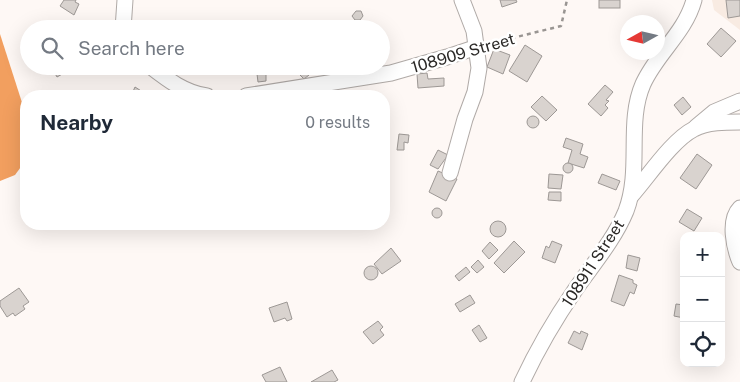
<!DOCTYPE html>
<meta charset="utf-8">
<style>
:root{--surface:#fff;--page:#f6f6f7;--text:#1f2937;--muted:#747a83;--line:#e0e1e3}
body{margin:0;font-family:"Public Sans",sans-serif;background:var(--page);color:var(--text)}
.controls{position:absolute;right:15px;bottom:15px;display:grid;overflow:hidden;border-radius:10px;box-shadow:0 5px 20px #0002}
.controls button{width:45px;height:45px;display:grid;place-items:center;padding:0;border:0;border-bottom:1px solid var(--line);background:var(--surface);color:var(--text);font:25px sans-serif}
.compass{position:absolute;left:620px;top:15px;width:45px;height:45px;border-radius:50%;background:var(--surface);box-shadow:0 5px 20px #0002;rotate:262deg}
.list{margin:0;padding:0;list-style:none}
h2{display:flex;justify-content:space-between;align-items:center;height:65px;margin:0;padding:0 20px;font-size:21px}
h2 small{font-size:16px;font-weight:400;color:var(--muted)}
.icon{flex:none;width:28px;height:28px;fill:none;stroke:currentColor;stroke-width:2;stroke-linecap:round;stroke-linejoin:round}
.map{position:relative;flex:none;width:740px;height:382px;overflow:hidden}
.search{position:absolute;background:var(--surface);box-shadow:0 5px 20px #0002;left:20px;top:20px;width:370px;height:55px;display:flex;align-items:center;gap:12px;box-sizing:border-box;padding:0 18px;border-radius:28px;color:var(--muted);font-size:19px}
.panel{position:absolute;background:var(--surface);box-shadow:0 5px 20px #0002;left:20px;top:90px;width:370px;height:140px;border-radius:20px}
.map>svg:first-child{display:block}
.built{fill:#f8ebe2}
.forest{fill:#f29f5f}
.building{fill:#d9d3cf;stroke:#9d9895}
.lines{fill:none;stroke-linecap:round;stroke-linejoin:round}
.minor-casing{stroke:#b0aaa7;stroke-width:17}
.path{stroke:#999592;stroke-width:2.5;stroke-dasharray:4 4;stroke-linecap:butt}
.minor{stroke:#fff;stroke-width:15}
.labels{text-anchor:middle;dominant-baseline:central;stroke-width:5;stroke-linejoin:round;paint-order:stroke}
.street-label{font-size:16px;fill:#2b2927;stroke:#fff}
</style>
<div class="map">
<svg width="740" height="382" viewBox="0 0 740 382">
<rect width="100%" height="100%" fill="#fef8f5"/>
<polygon class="built" points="712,0 740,0 740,30 714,10"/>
<polygon class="forest" points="0,34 26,115 26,160 15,175 0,181"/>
<g class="building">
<polygon points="64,0 76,0 75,2 79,4 74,15 60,6"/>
<polygon points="500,0 516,0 517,2 502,7"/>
<rect x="599" y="0" width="21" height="8"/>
<polygon points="726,0 740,0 740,16 728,18"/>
<polygon points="356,11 361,11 363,16 360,20 355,20 352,16"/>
<polygon points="721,28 736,41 721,57 707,44"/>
<polygon points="525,45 542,56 527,82 509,71"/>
<polygon points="494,49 510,55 503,74 487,67"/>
<polygon points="55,66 61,66 64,73 57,77 53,70 56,69"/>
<polygon points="294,66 301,66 309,75 304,79 293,68"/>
<polygon points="266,73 266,81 258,82 257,74"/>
<polygon points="427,73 428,79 444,78 444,86 418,88 417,74"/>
<polygon points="605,85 613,92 606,100 609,101 605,105 608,108 601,116 588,104"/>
<polygon points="135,87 146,94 145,96 131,96"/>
<polygon points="542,96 557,110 546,121 531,107"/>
<polygon points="683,97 691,107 682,115 674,105"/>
<circle cx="533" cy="122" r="6"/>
<polygon points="399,134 409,135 408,143 404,142 404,150 397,150"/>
<polygon points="566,138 583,144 580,154 588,157 584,168 568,163 572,150 563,147"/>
<polygon points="438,150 448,155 438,169 430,165"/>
<polygon points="697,154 712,165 696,189 680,178"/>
<circle cx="568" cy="168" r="5"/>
<polygon points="438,171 457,179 446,201 429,192"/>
<polygon points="549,174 563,175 561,189 548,188"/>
<polygon points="602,174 620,181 616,190 598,183"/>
<polygon points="549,192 561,192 561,201 548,200"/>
<circle cx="437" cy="213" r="5"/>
<polygon points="687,209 702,218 694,231 679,222"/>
<circle cx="498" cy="229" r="8"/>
<polygon points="514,241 525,252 504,273 494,263"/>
<polygon points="552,241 562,245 555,263 542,258 546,246 549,248"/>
<polygon points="490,242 498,250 489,259 482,251"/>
<polygon points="391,248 401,261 382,274 374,264"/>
<polygon points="628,255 640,258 637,271 626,268"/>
<polygon points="478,260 484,267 477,273 471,267"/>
<circle cx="371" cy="273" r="7"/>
<polygon points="466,267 470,272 459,281 455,276"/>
<polygon points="619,275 633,280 633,283 637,285 634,294 630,292 624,306 611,301"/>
<polygon points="19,288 29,302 23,306 25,309 15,316 13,313 7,317 0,306 0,301"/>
<polygon points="470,295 475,303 460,312 455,304"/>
<polygon points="287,302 292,319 287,321 285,318 274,322 269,308"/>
<polygon points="676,304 684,305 684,318 674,316"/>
<polygon points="378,321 383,327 380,330 384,335 373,344 363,332"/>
<polygon points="479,325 487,338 480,342 472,330"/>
<polygon points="574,331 580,334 581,331 588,334 582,350 568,343"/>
<polygon points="280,367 287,382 266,382 262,375"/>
<polygon points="332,370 338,380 334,382 311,382"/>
</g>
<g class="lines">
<defs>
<g id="minor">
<polyline points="123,29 125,0"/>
<path d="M150,66C168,80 185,93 207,96"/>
<polyline points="246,96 391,73 447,57 477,47"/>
<polyline points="696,127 714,112 740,101"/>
<polyline points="450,173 465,119 475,92 479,68 474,31 462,0"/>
<path d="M631,196C648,177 672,140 694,129C707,122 726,122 740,122"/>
<path d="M740,208C728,220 734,248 740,262"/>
<path d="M522,382C537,350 555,319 575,290C593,264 614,240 626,211C642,169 626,123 643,84C657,53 685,33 694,0"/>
</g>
</defs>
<use href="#minor" class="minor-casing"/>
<polyline class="path" points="488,44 561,26 567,0"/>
<use href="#minor" class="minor"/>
</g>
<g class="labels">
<g class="street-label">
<text transform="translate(463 53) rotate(-16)">108909 Street</text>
<text transform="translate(593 263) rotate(-57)">108911 Street</text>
</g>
</g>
</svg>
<div class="controls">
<button>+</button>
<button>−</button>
<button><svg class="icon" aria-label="locate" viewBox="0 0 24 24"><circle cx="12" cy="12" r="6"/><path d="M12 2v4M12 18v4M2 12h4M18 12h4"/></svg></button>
</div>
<svg class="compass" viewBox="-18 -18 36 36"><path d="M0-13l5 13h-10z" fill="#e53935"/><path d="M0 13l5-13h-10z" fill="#747a83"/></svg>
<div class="search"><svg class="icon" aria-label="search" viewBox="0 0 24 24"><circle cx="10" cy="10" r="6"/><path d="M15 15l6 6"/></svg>Search here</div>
<section class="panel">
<h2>Nearby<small>0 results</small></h2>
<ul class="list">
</ul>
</section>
</div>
